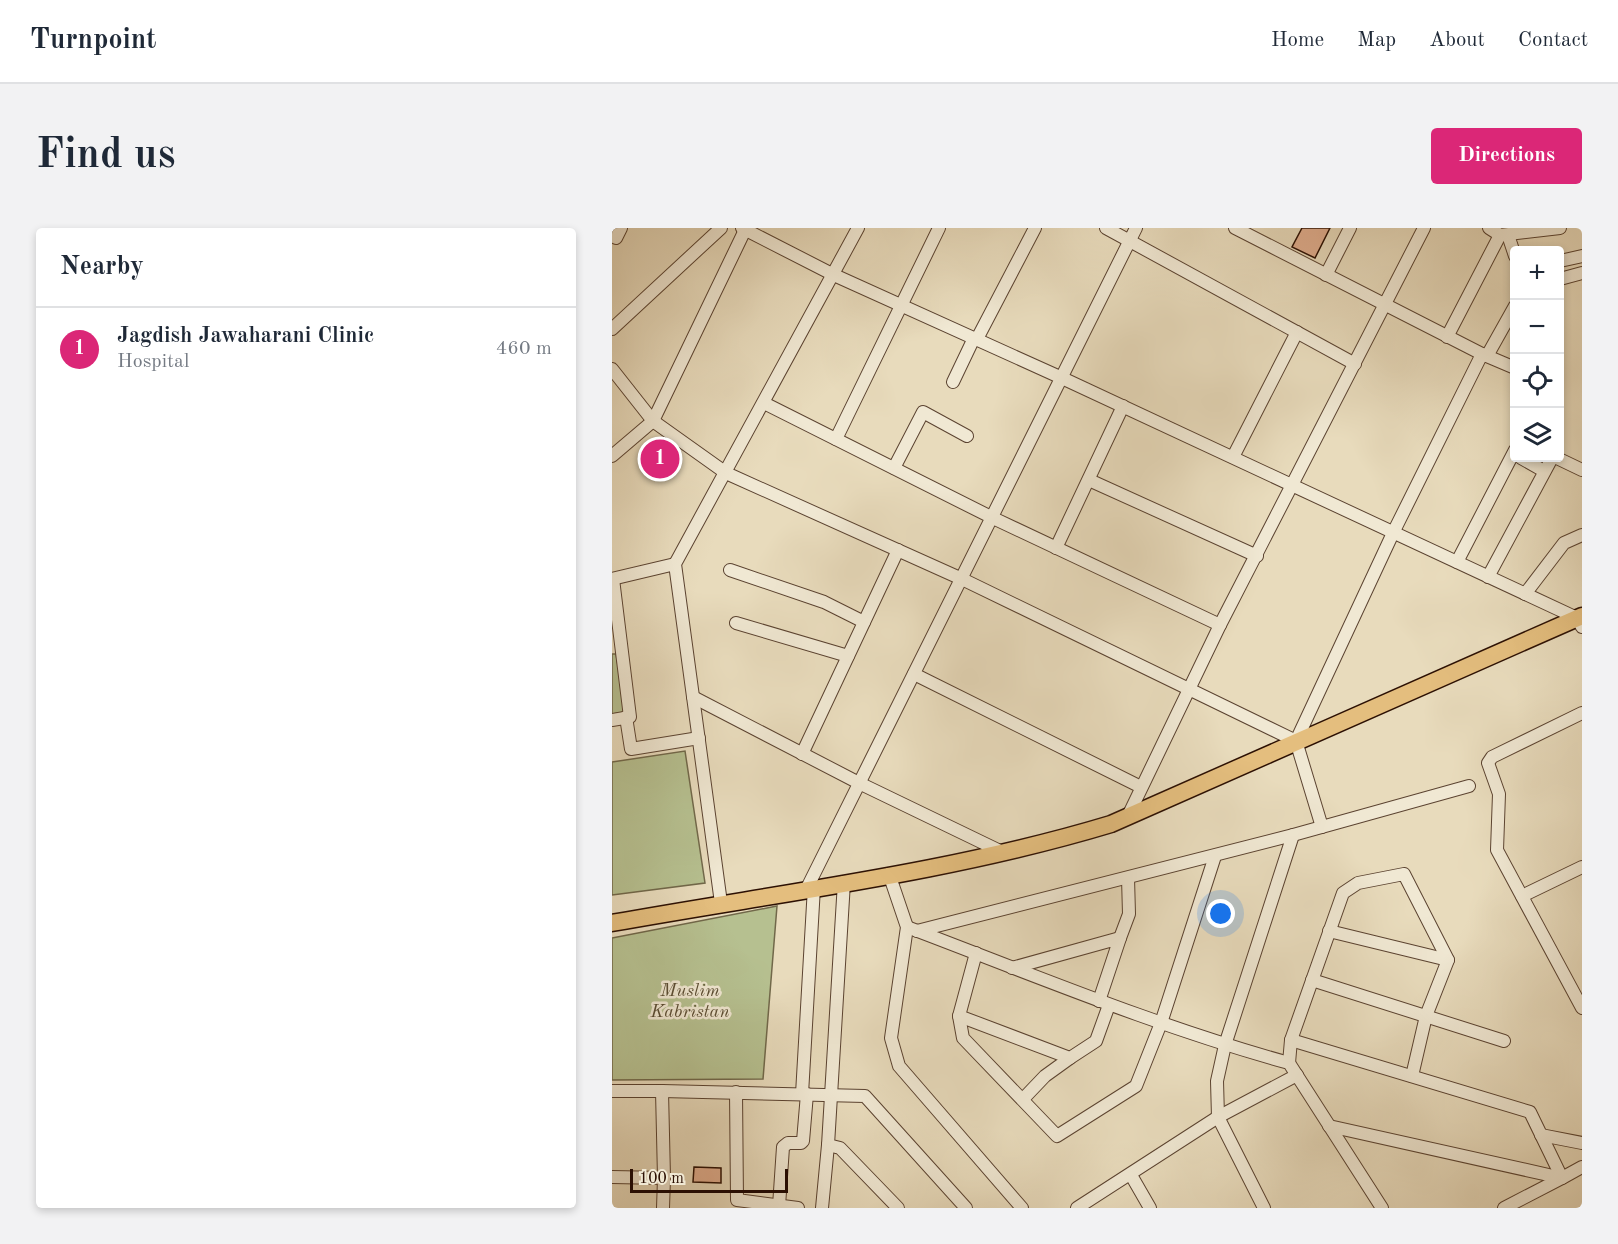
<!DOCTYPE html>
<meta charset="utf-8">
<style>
:root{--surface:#fff;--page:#f2f2f3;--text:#1f2937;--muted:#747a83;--line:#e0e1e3;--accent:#db2777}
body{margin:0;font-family:"Old Standard TT",serif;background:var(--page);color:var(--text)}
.controls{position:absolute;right:18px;top:18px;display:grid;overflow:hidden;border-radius:6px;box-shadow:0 3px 9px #0003}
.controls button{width:54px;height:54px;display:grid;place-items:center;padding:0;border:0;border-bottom:2px solid var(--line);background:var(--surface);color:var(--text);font:30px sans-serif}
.scale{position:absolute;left:18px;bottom:15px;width:158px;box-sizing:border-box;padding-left:6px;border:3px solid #2c1003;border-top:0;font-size:16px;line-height:21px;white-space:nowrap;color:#2c1003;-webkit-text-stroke:4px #f0e8d3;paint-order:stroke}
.you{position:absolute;left:609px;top:686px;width:21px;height:21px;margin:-15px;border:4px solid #fff;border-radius:50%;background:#1a73e8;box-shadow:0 0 0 9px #1a73e833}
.badge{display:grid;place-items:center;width:39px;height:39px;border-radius:50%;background:var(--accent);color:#fff;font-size:20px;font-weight:700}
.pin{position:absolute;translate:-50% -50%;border:3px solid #fff;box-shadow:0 2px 6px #0006}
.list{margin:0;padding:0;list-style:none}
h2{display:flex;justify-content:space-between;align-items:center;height:78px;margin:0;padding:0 24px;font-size:26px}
h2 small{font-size:20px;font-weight:400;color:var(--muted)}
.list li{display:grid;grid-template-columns:39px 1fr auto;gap:18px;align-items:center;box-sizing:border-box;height:84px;padding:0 24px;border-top:2px solid var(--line)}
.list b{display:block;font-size:22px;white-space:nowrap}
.list p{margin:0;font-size:20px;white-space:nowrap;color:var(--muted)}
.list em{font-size:20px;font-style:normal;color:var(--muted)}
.icon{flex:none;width:33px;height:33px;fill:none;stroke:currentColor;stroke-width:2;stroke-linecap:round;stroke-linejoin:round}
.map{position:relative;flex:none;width:970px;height:980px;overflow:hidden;border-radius:6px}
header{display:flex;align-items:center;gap:36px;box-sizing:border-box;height:84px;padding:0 30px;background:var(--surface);border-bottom:2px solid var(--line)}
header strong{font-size:28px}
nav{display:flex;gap:33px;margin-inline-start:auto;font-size:21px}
.intro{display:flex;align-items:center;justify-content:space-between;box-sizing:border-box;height:144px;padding:0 36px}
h1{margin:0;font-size:42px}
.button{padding:15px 27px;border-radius:6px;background:var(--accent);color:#fff;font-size:21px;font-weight:700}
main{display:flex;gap:36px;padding:0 36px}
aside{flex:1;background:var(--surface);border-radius:6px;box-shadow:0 3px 9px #0003}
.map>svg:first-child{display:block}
.green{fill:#b6c090;stroke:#71684a;stroke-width:1.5}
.building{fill:#e1ae8f;stroke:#2c1003;stroke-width:1.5}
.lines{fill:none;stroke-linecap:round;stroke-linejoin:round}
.minor-casing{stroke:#5b4331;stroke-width:14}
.major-casing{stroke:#2c1003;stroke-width:19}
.minor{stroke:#f0e8d3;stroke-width:12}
.major{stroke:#e4be7e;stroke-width:16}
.labels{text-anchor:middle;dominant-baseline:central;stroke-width:5;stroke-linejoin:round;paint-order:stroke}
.park-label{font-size:18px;font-style:italic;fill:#5c4e34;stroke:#f0e8d3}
</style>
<header>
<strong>Turnpoint</strong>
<nav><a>Home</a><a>Map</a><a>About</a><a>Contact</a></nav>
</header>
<div class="intro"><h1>Find us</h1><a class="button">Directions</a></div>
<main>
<aside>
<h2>Nearby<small></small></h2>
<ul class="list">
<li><span class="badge">1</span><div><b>Jagdish Jawaharani Clinic</b><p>Hospital</p></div><em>460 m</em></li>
</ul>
</aside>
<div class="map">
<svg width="970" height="980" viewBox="0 0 970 980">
<rect width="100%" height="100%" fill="#e8dbbc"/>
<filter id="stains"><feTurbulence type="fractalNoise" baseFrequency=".00333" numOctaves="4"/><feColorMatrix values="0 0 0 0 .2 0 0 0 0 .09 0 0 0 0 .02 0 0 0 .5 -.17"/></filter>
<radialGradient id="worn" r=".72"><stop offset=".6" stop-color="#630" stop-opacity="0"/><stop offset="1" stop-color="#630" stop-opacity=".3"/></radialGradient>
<g class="green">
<polygon points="0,426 4,426 14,484 0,486"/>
<polygon points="73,523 93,655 0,667 0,534"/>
<polygon points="165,678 151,851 0,852 0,710"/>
</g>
<g class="building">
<polygon points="690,0 718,0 703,30 680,19"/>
<polygon points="48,220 64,231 54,246 37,235"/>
<polygon points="82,939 109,940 109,955 81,954"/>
</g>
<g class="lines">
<defs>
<g id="minor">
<polyline points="130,0 222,47 450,150 965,390 970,399"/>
<polyline points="494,0 743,136"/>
<polyline points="623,0 870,126 781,305 684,513 710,599"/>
<polyline points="877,0 888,7 948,0"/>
<polyline points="896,7 903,28"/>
<polyline points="4,10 9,0"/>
<polyline points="948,33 970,28"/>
<polyline points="714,47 738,0"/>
<polyline points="948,51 970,45"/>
<polyline points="0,101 109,0"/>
<polyline points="835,109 888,7"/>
<polyline points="365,111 423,0"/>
<polyline points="870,126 903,140"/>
<polyline points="875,128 903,78"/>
<polyline points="0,141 41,193 114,245 350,351 684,513"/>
<polyline points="341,154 362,110"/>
<polyline points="152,175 381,290 608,397 812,0"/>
<polyline points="224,211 327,0"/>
<polyline points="0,228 41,193 133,2"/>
<polyline points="621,229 685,104"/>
<polyline points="909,230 932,243"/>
<polyline points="945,230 970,242"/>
<polyline points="282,240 311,184 355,208"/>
<polyline points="477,252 645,328"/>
<polyline points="444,320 511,178"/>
<polyline points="845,334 903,222"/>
<polyline points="118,342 212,374 252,394"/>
<polyline points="876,349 940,230"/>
<polyline points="0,351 63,336"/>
<polyline points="913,366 952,315 970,307"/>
<polyline points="124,395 236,428"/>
<polyline points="302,446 529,559"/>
<polyline points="81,469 247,555 390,624"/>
<polyline points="970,485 880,529 876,535 887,566 885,622 970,780"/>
<polyline points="14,489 19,521 87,510"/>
<polyline points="0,492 18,489 1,351"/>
<polyline points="190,526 286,322"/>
<polyline points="516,588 608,397"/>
<polyline points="277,646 295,699 279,810 287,838 410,980"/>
<polyline points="232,654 216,917 228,920 286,980"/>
<polyline points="195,660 524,0"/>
<polyline points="910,668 970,639"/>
<polyline points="109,675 63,336 246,0"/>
<path d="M295,699C422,747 546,799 677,835L770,980"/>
<polyline points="305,703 681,607 857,558"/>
<polyline points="717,703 836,732"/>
<polyline points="508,710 517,686 516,650"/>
<polyline points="364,725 347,788 351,810 445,908 524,858 549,795 603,628"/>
<polyline points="400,740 508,710 487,773"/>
<polyline points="700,752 892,813"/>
<polyline points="347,788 458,830 484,813 497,777"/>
<polyline points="679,812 918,884 950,950 970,939"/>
<polyline points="677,835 679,812 731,665 746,655 792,646 836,732 814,788 800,848"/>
<polyline points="0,863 50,863 52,950 0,949"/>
<polyline points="50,863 253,868 354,980"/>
<polyline points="124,864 125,972 186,980"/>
<polyline points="190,866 202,659"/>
<polyline points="412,870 433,848 458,830"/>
<polyline points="717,898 950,950 892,980"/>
<polyline points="929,907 970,915"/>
<polyline points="519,947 538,980"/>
<polyline points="167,978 171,919 176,915 189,915 191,913 195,866"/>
<polyline points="51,980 52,950"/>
<polyline points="210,980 216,917"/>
<polyline points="465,980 606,889 685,847"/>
<polyline points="652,980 606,889 605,853 613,817 681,607"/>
</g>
<path id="major" d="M0,695C166,665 337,645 499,596L970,388"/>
</defs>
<use href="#minor" class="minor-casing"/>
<use href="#major" class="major-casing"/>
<use href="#minor" class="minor"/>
<use href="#major" class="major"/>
</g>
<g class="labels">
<g class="park-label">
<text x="78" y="763">Muslim<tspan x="78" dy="21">Kabristan</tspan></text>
</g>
</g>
<rect width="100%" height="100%" filter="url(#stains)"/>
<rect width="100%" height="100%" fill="url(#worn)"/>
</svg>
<div class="controls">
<button>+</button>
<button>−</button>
<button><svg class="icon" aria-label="locate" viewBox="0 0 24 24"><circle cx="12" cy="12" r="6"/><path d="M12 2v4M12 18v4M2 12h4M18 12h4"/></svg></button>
<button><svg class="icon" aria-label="layers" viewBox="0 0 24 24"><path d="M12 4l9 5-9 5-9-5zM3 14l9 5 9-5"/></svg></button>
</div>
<div class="scale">100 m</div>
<div class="you"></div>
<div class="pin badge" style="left:48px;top:231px">1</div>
</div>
</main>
